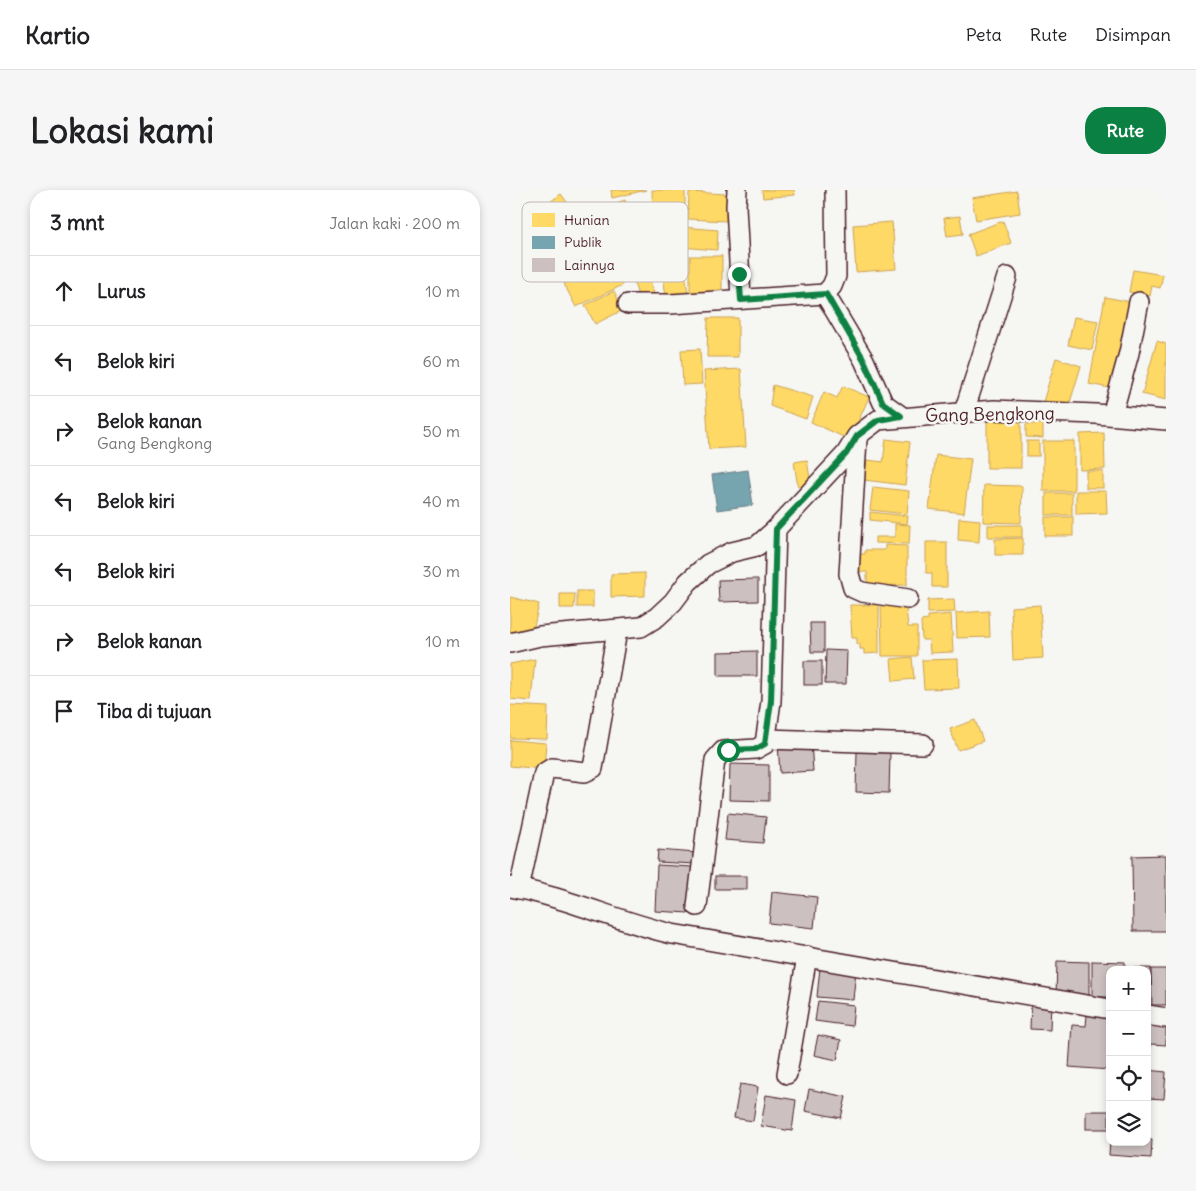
<!DOCTYPE html>
<html lang="id">
<meta charset="utf-8">
<style>
:root{--surface:#fff;--page:#f6f6f6;--text:#202124;--muted:#757577;--line:#e0e0e0;--accent:#0b8043}
body{margin:0;font-family:Delius,sans-serif;background:var(--page);color:var(--text)}
.controls{position:absolute;right:15px;bottom:15px;display:grid;overflow:hidden;border-radius:10px;box-shadow:0 2px 8px #0003}
.controls button{width:45px;height:45px;display:grid;place-items:center;padding:0;border:0;border-bottom:1px solid var(--line);background:var(--surface);color:var(--text);font:25px sans-serif}
.stop{position:absolute;width:15px;height:15px;margin:-11px;border:4px solid #0b8043;border-radius:50%;background:#fff}
.stop.end{background:#0b8043;border-color:#fff;box-shadow:0 1px 5px #0008}
.list{margin:0;padding:0;list-style:none}
h2{display:flex;justify-content:space-between;align-items:center;height:65px;margin:0;padding:0 20px;font-size:21px}
h2 small{font-size:16px;font-weight:400;color:var(--muted)}
.list li{display:grid;grid-template-columns:32px 1fr auto;gap:15px;align-items:center;box-sizing:border-box;height:70px;padding:0 20px;border-top:1px solid var(--line)}
.list b{display:block;font-size:19px;white-space:nowrap}
.list p{margin:0;font-size:16px;white-space:nowrap;color:var(--muted)}
.list em{font-size:16px;font-style:normal;color:var(--muted)}
.icon{flex:none;width:28px;height:28px;fill:none;stroke:currentColor;stroke-width:2;stroke-linecap:round;stroke-linejoin:round}
.map{position:relative;flex:none;width:656px;height:971px;overflow:hidden;border-radius:20px}
header{display:flex;align-items:center;gap:30px;box-sizing:border-box;height:70px;padding:0 25px;background:var(--surface);border-bottom:1px solid var(--line)}
header strong{font-size:24px}
nav{display:flex;gap:28px;margin-inline-start:auto;font-size:18px}
.intro{display:flex;align-items:center;justify-content:space-between;box-sizing:border-box;height:120px;padding:0 30px}
h1{margin:0;font-size:35px}
.button{padding:12px 22px;border-radius:20px;background:var(--accent);color:#fff;font-size:18px;font-weight:700}
main{display:flex;gap:30px;padding:0 30px}
aside{flex:1;background:var(--surface);border-radius:20px;box-shadow:0 2px 8px #0003}
.map>svg:first-child{display:block}
.homes{fill:#ffd966;stroke:#c9a154}
.public{fill:#76a5af;stroke:#697d87}
.building{fill:#ccc1c0;stroke:#4a1f2b}
.lines{fill:none;stroke-linecap:round;stroke-linejoin:round}
.street-casing{stroke:#4a1f2b;stroke-width:22}
.street{stroke:#f6f6f2;stroke-width:19}
.route{stroke:#0b8043;stroke-width:6}
.labels{text-anchor:middle;dominant-baseline:central;stroke-width:5;stroke-linejoin:round;paint-order:stroke}
.street-label{font-size:18px;fill:#4a1f2b;stroke:#f6f6f2}
.key{fill:#f6f6f2;stroke:#c2b6b6;stroke-width:1}
.key-label{font-size:14px;fill:#4a1f2b}
</style>
<header>
<strong>Kartio</strong>
<nav><a>Peta</a><a>Rute</a><a>Disimpan</a></nav>
</header>
<div class="intro"><h1>Lokasi kami</h1><a class="button">Rute</a></div>
<main>
<aside>
<h2>3 mnt<small>Jalan kaki · 200 m</small></h2>
<ul class="list">
<li><svg class="icon" aria-label="ahead" viewBox="0 0 24 24"><path d="M12 20V5M6 11l6-6 6 6"/></svg><div><b>Lurus</b></div><em>10 m</em></li>
<li><svg class="icon" aria-label="left" viewBox="0 0 24 24"><path d="M17 20v-9H6M10 6l-5 5 5 5"/></svg><div><b>Belok kiri</b></div><em>60 m</em></li>
<li><svg class="icon" aria-label="right" viewBox="0 0 24 24"><path d="M7 20v-9h11M14 6l5 5-5 5"/></svg><div><b>Belok kanan</b><p>Gang Bengkong</p></div><em>50 m</em></li>
<li><svg class="icon" aria-label="left" viewBox="0 0 24 24"><path d="M17 20v-9H6M10 6l-5 5 5 5"/></svg><div><b>Belok kiri</b></div><em>40 m</em></li>
<li><svg class="icon" aria-label="left" viewBox="0 0 24 24"><path d="M17 20v-9H6M10 6l-5 5 5 5"/></svg><div><b>Belok kiri</b></div><em>30 m</em></li>
<li><svg class="icon" aria-label="right" viewBox="0 0 24 24"><path d="M7 20v-9h11M14 6l5 5-5 5"/></svg><div><b>Belok kanan</b></div><em>10 m</em></li>
<li><svg class="icon" aria-label="arrive" viewBox="0 0 24 24"><path d="M6 21V4h12l-3 4 3 4H6"/></svg><div><b>Tiba di tujuan</b></div></li>
</ul>
</aside>
<div class="map">
<svg width="656" height="971" viewBox="0 0 656 971">
<rect width="100%" height="100%" fill="#f6f6f2"/>
<filter id="ink" filterUnits="userSpaceOnUse"><feTurbulence type="fractalNoise" baseFrequency=".02" numOctaves="2"/><feDisplacementMap in="SourceGraphic" scale="10" xChannelSelector="R" yChannelSelector="G"/><feConvolveMatrix kernelMatrix="1 2 1 2 8 2 1 2 1" color-interpolation-filters="sRGB"/></filter>
<g filter="url(#ink)">
<g class="homes">
<polygon points="101,0 136,0 102,8"/>
<polygon points="142,0 175,0 175,28 143,28"/>
<polygon points="252,0 284,0 285,5 253,8"/>
<polygon points="507,1 510,23 466,30 462,8"/>
<polygon points="179,2 217,4 216,31 178,29"/>
<polygon points="51,4 82,46 47,71 16,29"/>
<polygon points="115,10 120,24 98,32 92,18"/>
<polygon points="450,26 453,44 437,46 434,28"/>
<polygon points="493,31 501,53 466,66 458,44"/>
<polygon points="382,32 386,79 346,82 343,35"/>
<polygon points="172,37 208,40 207,60 170,57"/>
<rect x="180" y="66" width="32" height="39"/>
<polygon points="173,67 178,104 156,107 151,70"/>
<polygon points="102,71 113,95 66,117 54,94"/>
<polygon points="136,78 144,104 129,109 121,83"/>
<polygon points="623,80 653,85 650,98 642,96 640,106 619,102"/>
<polygon points="104,101 113,120 85,134 75,115"/>
<polygon points="595,107 621,112 605,199 579,194"/>
<polygon points="564,127 588,131 582,160 558,155"/>
<polygon points="198,128 228,128 228,167 197,167"/>
<polygon points="647,151 656,154 656,210 632,204"/>
<polygon points="190,159 192,194 173,195 171,160"/>
<polygon points="546,168 571,176 558,219 533,212"/>
<polygon points="231,179 236,257 199,259 194,181"/>
<polygon points="263,195 303,207 296,229 260,216"/>
<polygon points="333,196 359,207 340,250 301,232 314,202 327,208"/>
<rect x="477" y="230" width="34" height="48"/>
<polygon points="516,234 533,234 533,248 516,247"/>
<polygon points="594,243 595,279 570,280 570,244"/>
<polygon points="376,249 400,252 395,295 354,290 357,270 373,272"/>
<rect x="517" y="251" width="12" height="15"/>
<rect x="533" y="251" width="31" height="50"/>
<polygon points="426,265 461,269 454,323 419,319"/>
<polygon points="297,270 301,295 288,297 284,272"/>
<rect x="576" y="281" width="17" height="17"/>
<polygon points="474,295 512,296 511,333 473,332"/>
<polygon points="363,297 399,301 397,324 360,320"/>
<polygon points="566,301 596,301 597,323 566,324"/>
<rect x="536" y="303" width="26" height="22"/>
<polygon points="360,322 398,326 397,334 360,330"/>
<rect x="535" y="327" width="28" height="19"/>
<polygon points="449,328 470,330 469,352 448,350"/>
<polygon points="385,334 400,335 399,354 365,353 365,347 385,347"/>
<rect x="478" y="335" width="34" height="12"/>
<polygon points="513,348 513,365 485,365 485,349"/>
<polygon points="416,352 437,352 437,397 422,397 422,383 416,383"/>
<polygon points="375,355 397,356 397,395 357,396 357,382 348,382 348,364 355,364 355,360 375,360"/>
<polygon points="135,383 135,406 101,407 101,384"/>
<rect x="67" y="401" width="16" height="16"/>
<polygon points="50,404 65,404 64,418 50,418"/>
<polygon points="0,407 29,414 22,445 0,447"/>
<polygon points="444,409 445,422 418,423 418,410"/>
<polygon points="371,413 389,413 389,419 396,419 398,437 407,437 407,466 372,466"/>
<polygon points="340,415 369,415 369,463 354,464 354,459 350,459 350,454 347,454 347,448 342,448"/>
<polygon points="530,415 533,468 503,470 501,417"/>
<polygon points="479,421 480,447 447,448 446,423"/>
<polygon points="441,424 443,462 420,463 419,450 412,450 411,431 418,430 418,426"/>
<polygon points="402,467 404,489 383,491 381,469"/>
<polygon points="25,469 21,511 0,509 0,474"/>
<polygon points="448,469 449,498 414,499 412,470"/>
<polygon points="0,515 38,517 37,549 0,548"/>
<polygon points="465,530 473,551 448,560 440,539"/>
<polygon points="0,550 36,553 34,579 0,576"/>
</g>
<polygon class="public" points="238,280 243,315 207,320 202,285"/>
<g class="building">
<polygon points="248,389 248,411 209,412 208,390"/>
<polygon points="300,433 314,433 314,462 301,462"/>
<polygon points="316,460 337,461 336,494 315,494"/>
<polygon points="247,461 247,486 208,486 208,462"/>
<rect x="294" y="471" width="18" height="24"/>
<polygon points="301,552 303,581 270,583 268,554"/>
<polygon points="347,562 380,563 379,603 346,602"/>
<polygon points="220,574 259,575 259,611 219,610"/>
<polygon points="218,623 256,627 253,653 215,650"/>
<polygon points="148,660 186,663 185,674 147,672"/>
<polygon points="656,665 656,741 623,741 622,666"/>
<polygon points="147,675 182,677 179,723 145,721"/>
<rect x="205" y="686" width="32" height="13"/>
<polygon points="262,702 307,707 304,738 259,733"/>
<polygon points="547,771 579,772 579,808 546,807"/>
<polygon points="582,771 615,772 615,780 600,780 600,807 582,807"/>
<polygon points="310,777 346,780 343,810 307,807"/>
<polygon points="620,778 641,778 640,815 637,815 637,780 620,780"/>
<polygon points="641,779 656,779 656,815 642,815"/>
<polygon points="308,811 344,815 342,836 305,831"/>
<polygon points="521,811 541,811 540,840 520,839"/>
<polygon points="577,825 597,826 597,834 600,835 600,880 559,877 562,835 576,836"/>
<polygon points="637,829 656,831 656,855 641,854 638,880 656,882 654,909 637,908"/>
<polygon points="308,845 331,850 327,870 304,865"/>
<polygon points="230,894 248,897 243,931 224,928"/>
<polygon points="299,899 336,907 331,928 295,921"/>
<polygon points="256,905 286,910 282,941 251,936"/>
<rect x="576" y="921" width="23" height="18"/>
<polygon points="637,949 642,950 641,968 599,965 600,952 637,952"/>
</g>
<g class="lines">
<defs>
<g id="street">
<polyline points="227,0 226,16 231,109"/>
<polyline points="315,104 322,96 326,86 325,0"/>
<polyline points="118,114 160,114 315,104 354,170 373,213 391,226"/>
<polyline points="454,222 497,87"/>
<polyline points="602,225 619,163 629,112"/>
<polyline points="347,249 339,384 343,398 352,402 398,409"/>
<polyline points="0,453 30,446 131,437 147,427 163,412 178,392 198,374 222,362 247,356 266,339 336,264 347,246 368,230 484,220 586,224 656,230"/>
<polyline points="256,549 413,554"/>
<path d="M0,697C56,707 107,731 162,744L600,819"/>
<polyline points="9,699 34,583 42,578 75,582 83,578 107,441"/>
<polyline points="187,716 205,570 213,561 246,559 255,554 261,511 266,339"/>
<polyline points="637,825 656,828"/>
<polyline points="277,884 297,766"/>
</g>
</defs>
<use href="#street" class="street-casing"/>
<use href="#street" class="street"/>
</g>
</g>
<g class="lines" filter="url(#ink)">
<polyline class="route" points="218,560 246,559 255,554 261,511 266,339 336,264 347,246 368,230 391,226 373,213 354,170 316,104 231,110 229,84"/>
</g>
<g class="labels">
<g class="street-label">
<text transform="translate(480 224) rotate(-1)">Gang Bengkong</text>
</g>
</g>
<rect x="12" y="12" width="166" height="80" rx="8" class="key"/>
<rect x="22" y="23" width="23" height="14" fill="#ffd966"/>
<rect x="22" y="46" width="23" height="13" fill="#76a5af"/>
<rect x="22" y="68" width="23" height="14" fill="#ccc1c0"/>
<g class="key-label">
<text x="54" y="35">Hunian</text>
<text x="54" y="57">Publik</text>
<text x="54" y="80">Lainnya</text>
</g>
</svg>
<div class="controls">
<button>+</button>
<button>−</button>
<button><svg class="icon" aria-label="locate" viewBox="0 0 24 24"><circle cx="12" cy="12" r="6"/><path d="M12 2v4M12 18v4M2 12h4M18 12h4"/></svg></button>
<button><svg class="icon" aria-label="layers" viewBox="0 0 24 24"><path d="M12 4l9 5-9 5-9-5zM3 14l9 5 9-5"/></svg></button>
</div>
<div class="stop" style="left:218px;top:560px"></div>
<div class="stop end" style="left:229px;top:84px"></div>
</div>
</main>
